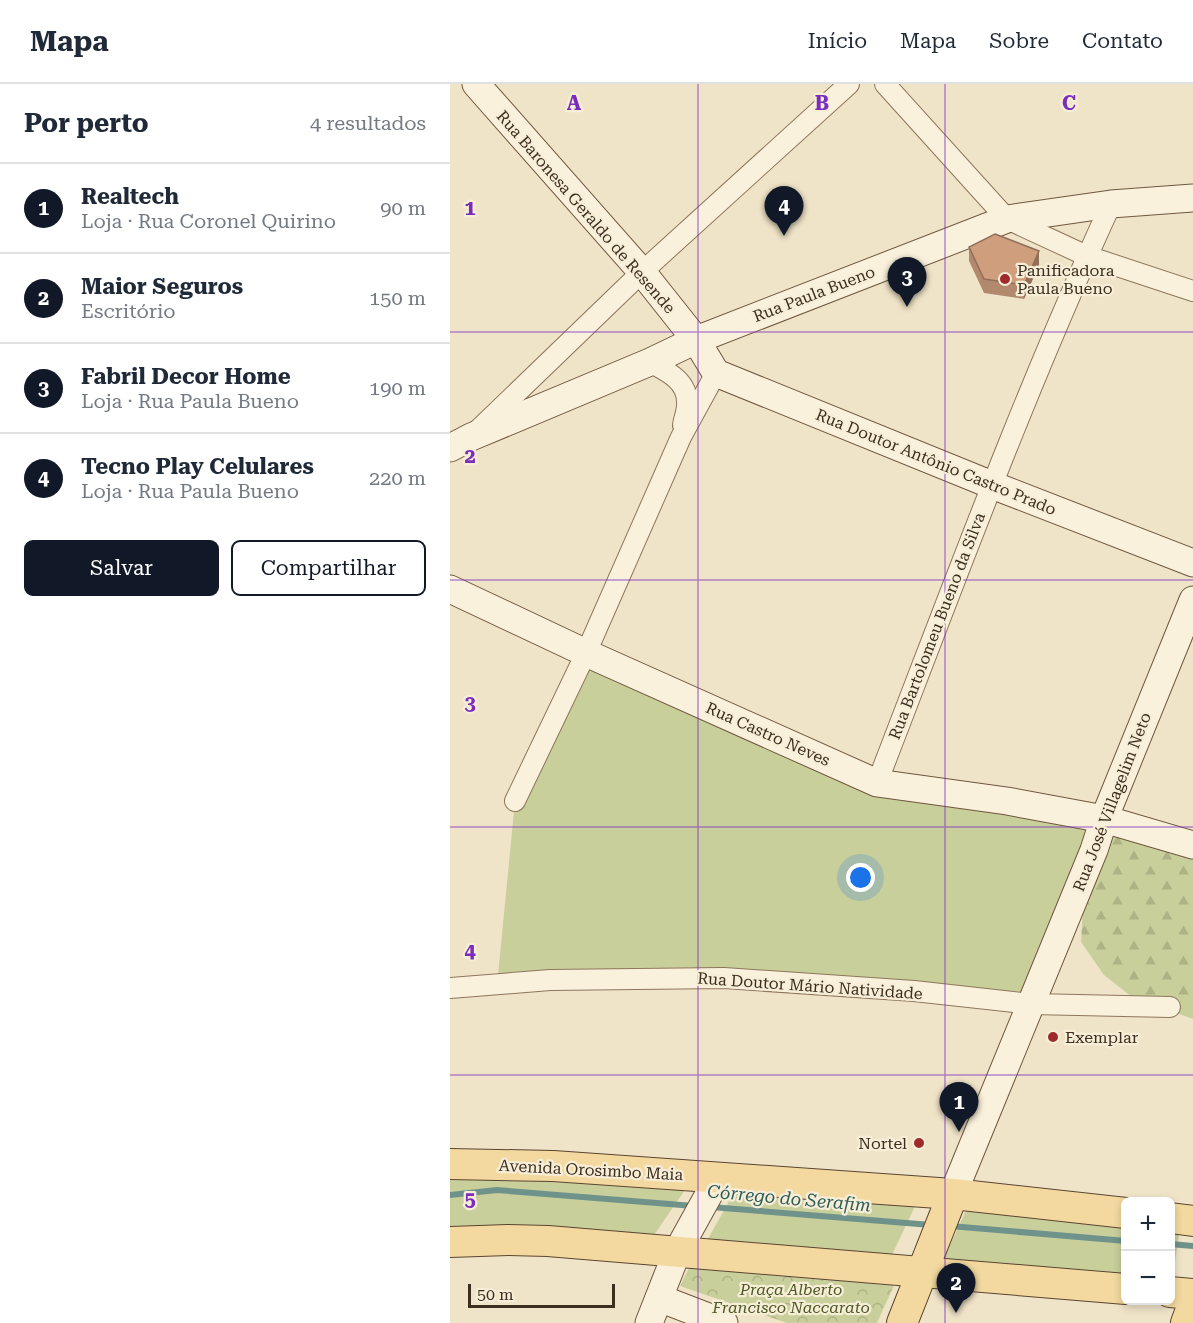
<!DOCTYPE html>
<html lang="pt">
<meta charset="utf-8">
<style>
:root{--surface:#fff;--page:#f2f2f3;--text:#1f2937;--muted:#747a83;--line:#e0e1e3;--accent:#111827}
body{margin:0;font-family:"Roboto Serif",serif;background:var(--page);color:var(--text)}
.controls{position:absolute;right:18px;bottom:18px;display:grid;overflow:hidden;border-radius:9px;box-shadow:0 3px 9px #0003}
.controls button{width:54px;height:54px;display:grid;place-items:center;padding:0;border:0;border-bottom:2px solid var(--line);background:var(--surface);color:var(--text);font:30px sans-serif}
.scale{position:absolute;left:18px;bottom:15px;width:147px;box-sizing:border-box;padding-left:6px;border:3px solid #3d2e20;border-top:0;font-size:16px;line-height:21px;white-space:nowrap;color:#3d2e20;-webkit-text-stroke:4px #f7eed8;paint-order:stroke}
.you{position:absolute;left:411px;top:794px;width:21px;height:21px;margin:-15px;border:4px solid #fff;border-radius:50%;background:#1a73e8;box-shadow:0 0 0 9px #1a73e833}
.badge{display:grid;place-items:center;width:39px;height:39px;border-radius:50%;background:var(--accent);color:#fff;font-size:20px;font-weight:700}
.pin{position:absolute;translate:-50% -50px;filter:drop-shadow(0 2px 3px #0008)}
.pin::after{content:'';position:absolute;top:32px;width:21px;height:18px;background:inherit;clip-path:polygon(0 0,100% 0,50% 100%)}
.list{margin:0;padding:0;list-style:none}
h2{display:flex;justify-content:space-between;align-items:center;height:78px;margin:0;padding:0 24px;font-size:26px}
h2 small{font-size:20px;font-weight:400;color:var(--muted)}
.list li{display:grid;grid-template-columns:39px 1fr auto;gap:18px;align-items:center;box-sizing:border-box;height:90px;padding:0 24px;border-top:2px solid var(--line)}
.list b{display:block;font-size:22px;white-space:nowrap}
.list p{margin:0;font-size:20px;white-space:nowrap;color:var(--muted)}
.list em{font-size:20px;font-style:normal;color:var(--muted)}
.actions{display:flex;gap:12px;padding:18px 24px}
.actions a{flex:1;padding:14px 0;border:2px solid var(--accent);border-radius:9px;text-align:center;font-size:21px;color:var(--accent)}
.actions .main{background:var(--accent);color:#fff}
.map{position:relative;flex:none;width:743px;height:1239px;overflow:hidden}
header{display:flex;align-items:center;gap:36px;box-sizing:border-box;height:84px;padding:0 30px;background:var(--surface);border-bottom:2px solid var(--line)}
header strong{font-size:28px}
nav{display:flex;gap:33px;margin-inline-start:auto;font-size:21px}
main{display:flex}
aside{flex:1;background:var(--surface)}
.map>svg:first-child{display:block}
.grass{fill:#c9cf9b}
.forest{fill:url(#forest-firs)}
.park{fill:url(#park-crowns)}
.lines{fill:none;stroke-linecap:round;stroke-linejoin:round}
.stream{stroke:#6f938a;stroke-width:6}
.minor-casing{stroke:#8d765c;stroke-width:22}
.secondary-casing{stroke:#6f573f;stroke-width:29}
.primary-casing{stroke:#5b4430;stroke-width:32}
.minor{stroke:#faf1dc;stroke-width:20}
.secondary{stroke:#faf1dc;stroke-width:27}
.primary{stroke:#f3d9a0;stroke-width:30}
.wall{fill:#b2896c}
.shaded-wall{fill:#916f58}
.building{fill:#cf9f7d;stroke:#916f58;stroke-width:1.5}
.grid{fill:none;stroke:#7b2cbf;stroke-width:1.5;stroke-opacity:0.55}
.poi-dot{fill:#9e2a2b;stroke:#f7eed8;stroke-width:2}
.labels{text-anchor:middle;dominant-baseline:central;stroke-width:4.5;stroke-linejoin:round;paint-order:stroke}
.street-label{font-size:16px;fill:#3d2e20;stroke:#f7eed8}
.poi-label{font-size:16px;fill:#3d2e20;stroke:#f7eed8;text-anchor:start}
.park-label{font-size:16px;font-style:italic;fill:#4d5a26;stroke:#f7eed8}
.water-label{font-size:18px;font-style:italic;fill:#2f5d5a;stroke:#f7eed8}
.grid-label{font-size:20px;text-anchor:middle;font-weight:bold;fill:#7b2cbf;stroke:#f7eed8;stroke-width:4.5;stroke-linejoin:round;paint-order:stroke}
</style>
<header>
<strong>Mapa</strong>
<nav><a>Início</a><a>Mapa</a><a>Sobre</a><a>Contato</a></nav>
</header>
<main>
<aside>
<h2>Por perto<small>4 resultados</small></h2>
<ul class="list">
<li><span class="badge">1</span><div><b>Realtech</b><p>Loja · Rua Coronel Quirino</p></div><em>90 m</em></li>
<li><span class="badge">2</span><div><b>Maior Seguros</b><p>Escritório</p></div><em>150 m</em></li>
<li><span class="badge">3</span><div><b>Fabril Decor Home</b><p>Loja · Rua Paula Bueno</p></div><em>190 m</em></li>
<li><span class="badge">4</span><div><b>Tecno Play Celulares</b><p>Loja · Rua Paula Bueno</p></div><em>220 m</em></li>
</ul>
<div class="actions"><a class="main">Salvar</a><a>Compartilhar</a></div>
</aside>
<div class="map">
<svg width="743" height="1239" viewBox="0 0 743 1239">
<defs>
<pattern id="forest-firs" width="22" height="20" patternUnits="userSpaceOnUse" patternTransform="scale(1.5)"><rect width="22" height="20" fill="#c9cf9b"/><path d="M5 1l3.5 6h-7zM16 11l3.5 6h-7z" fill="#aeb285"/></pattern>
<pattern id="park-crowns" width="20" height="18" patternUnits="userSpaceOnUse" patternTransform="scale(1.5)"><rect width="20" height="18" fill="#c9cf9b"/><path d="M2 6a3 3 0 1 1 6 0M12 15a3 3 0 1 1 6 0" fill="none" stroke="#aeb285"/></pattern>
</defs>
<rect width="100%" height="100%" fill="#f0e4c8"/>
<g class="grass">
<polygon points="140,571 424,707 651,730 577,908 427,898 48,891 65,717"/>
<polygon points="0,1090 239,1100 202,1154 0,1145"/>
<polygon points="286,1105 468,1116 441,1173 255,1160"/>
<polygon points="517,1124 675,1139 675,1194 492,1179"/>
<polygon points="720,1144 730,1145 722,1197 720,1197"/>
</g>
<polygon class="forest" points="662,744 743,765 743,935 682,913 654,891 631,858 633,824"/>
<polygon class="park" points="241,1180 446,1197 427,1239 337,1239 230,1202"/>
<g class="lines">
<g class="stream">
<polyline points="0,1111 47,1106 244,1122"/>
<polyline points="261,1123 481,1141"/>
<polyline points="500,1142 676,1157"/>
<polyline points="720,1160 743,1162"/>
</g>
<defs>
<g id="minor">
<polyline points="435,0 557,135 637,172 743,207"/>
<path d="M200,278C216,287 237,296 237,318C238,325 234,334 233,341"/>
<polyline points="27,347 192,188 399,0"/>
<path d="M427,699C502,505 574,309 661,120"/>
<polyline points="65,717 136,569 231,353 266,289"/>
<polyline points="0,904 100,896 274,894 464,907 581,920 720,923"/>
</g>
<g id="secondary">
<polyline points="26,0 192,188 246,256 266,289 542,401 743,479"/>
<polyline points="0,364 21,353 200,278 246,256 557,135 661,120 743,114"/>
<polyline points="0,505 136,569 427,699 557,717 654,735 743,761"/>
<polyline points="503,1110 644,766 654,735 743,516"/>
<polyline points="209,1214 274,1239"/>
<polyline points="199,1239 227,1168 268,1094"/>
</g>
<g id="primary">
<polyline points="0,1080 103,1082 503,1110 676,1129"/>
<polyline points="720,1134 743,1137"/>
<polyline points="0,1158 58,1156 98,1157 676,1205"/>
<polyline points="720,1208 743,1210"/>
<polyline points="452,1239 503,1110"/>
<polyline points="736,1239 743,1220"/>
</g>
</defs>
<use href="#minor" class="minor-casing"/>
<use href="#secondary" class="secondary-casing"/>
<use href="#primary" class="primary-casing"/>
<use href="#minor" class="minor"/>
<use href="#secondary" class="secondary"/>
<use href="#primary" class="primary"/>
</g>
<polygon class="wall" points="519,163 589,181 574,215 534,209 519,177"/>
<polygon class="shaded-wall" points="589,167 589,181 574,215 574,201"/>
<polygon class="building" points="545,150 589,167 574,201 534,195 519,163"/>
<path class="grid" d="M248,0V1239M495,0V1239M0,248H743M0,496H743M0,743H743M0,991H743"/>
<g class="poi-dot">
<circle cx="555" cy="195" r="6"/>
<circle cx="603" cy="953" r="6"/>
<circle cx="469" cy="1059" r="6"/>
</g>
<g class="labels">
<g class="street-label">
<text transform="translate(136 128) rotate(49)">Rua Baronesa Geraldo de Resende</text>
<text transform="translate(364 210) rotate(-21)">Rua Paula Bueno</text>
<text transform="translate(486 378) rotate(22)">Rua Doutor Antônio Castro Prado</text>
<text transform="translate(487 542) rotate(-69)">Rua Bartolomeu Bueno da Silva</text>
<text transform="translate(318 650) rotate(24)">Rua Castro Neves</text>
<text transform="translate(662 718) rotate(-69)">Rua José Villagelim Neto</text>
<text transform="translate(360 902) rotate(4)">Rua Doutor Mário Natividade</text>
<text transform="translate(141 1086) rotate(3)">Avenida Orosimbo Maia</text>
</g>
<g class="poi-label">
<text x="567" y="186">Panificadora<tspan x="567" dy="18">Paula Bueno</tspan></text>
<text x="615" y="953">Exemplar</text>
<text x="457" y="1059" text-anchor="end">Nortel</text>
</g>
<g class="park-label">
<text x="341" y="1205">Praça Alberto<tspan x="341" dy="18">Francisco Naccarato</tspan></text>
</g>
<g class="water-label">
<text transform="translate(339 1114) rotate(5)">Córrego do Serafim</text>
</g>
</g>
<g class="grid-label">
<text x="124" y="26">A</text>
<text x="372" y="26">B</text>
<text x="619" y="26">C</text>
<text x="20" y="131">1</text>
<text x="20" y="379">2</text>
<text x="20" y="626">3</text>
<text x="20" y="874">4</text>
<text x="20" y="1122">5</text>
</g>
</svg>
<div class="controls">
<button>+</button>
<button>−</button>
</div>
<div class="scale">50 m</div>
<div class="you"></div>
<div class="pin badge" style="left:509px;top:1048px">1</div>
<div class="pin badge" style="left:506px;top:1229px">2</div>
<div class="pin badge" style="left:457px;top:223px">3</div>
<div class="pin badge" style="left:334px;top:152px">4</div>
</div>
</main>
